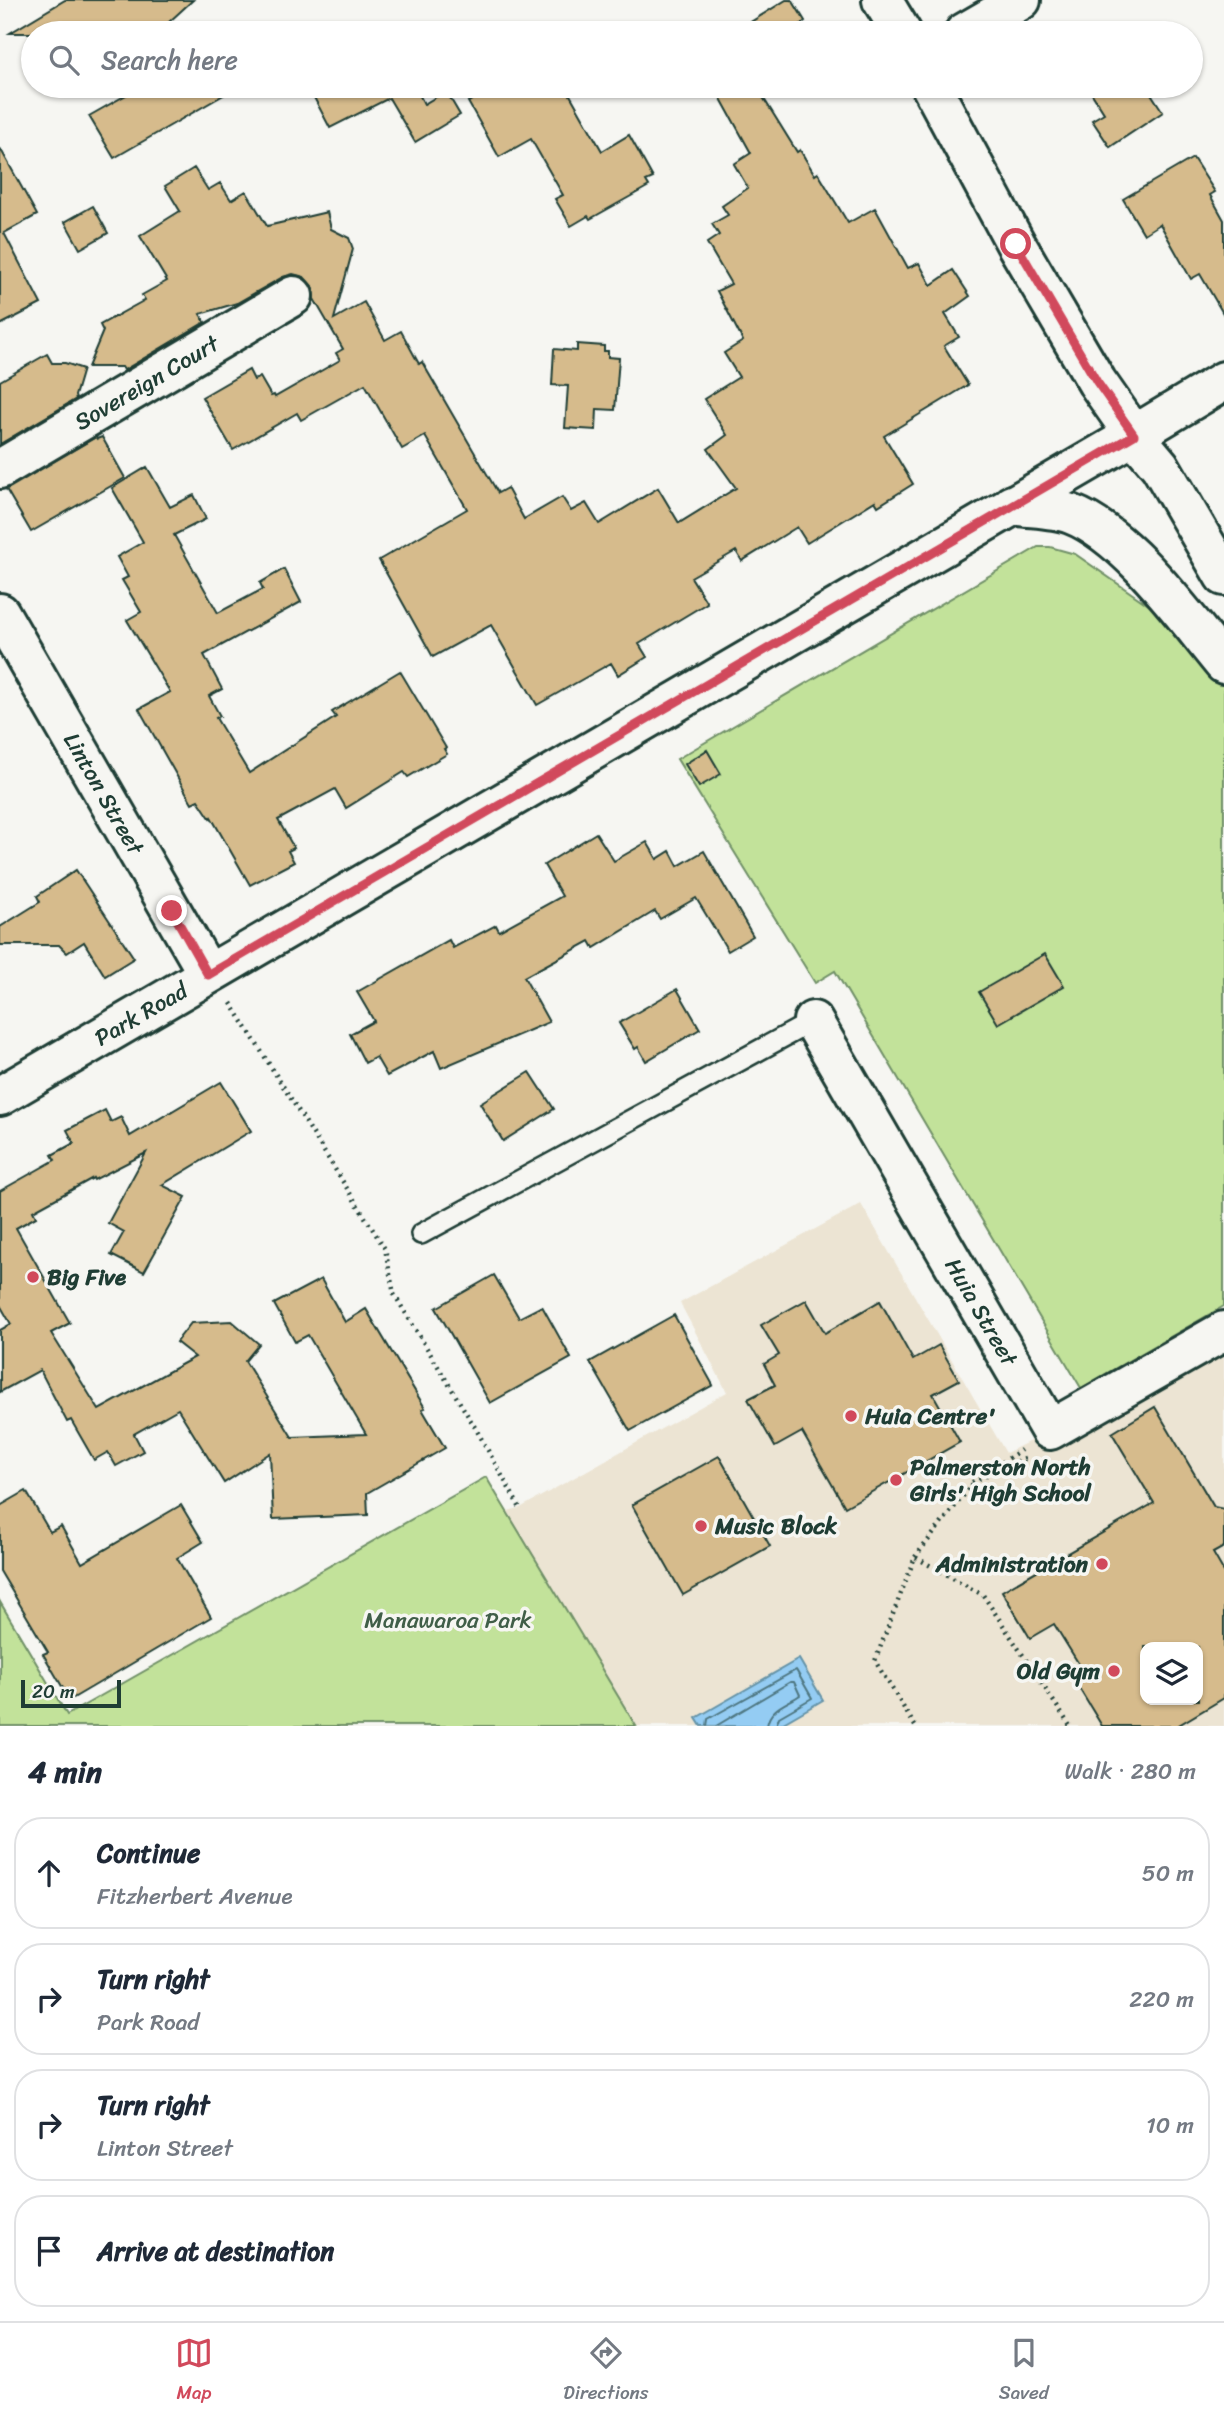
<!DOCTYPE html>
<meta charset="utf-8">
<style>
:root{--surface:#fff;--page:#f2f2f3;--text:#1f2937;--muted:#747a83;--line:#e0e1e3;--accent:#d1495b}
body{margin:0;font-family:Sriracha,sans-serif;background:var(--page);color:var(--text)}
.controls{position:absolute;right:21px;bottom:21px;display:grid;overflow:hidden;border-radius:14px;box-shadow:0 2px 5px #0004}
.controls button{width:63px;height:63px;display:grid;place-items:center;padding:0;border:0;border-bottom:2px solid var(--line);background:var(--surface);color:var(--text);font:35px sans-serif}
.scale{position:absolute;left:21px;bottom:18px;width:100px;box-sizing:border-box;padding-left:7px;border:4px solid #1f3d34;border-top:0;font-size:19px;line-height:24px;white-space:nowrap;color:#1f3d34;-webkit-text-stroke:5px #f6f6f2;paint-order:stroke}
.stop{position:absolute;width:21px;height:21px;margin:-16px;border:5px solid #d1495b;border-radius:50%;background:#fff}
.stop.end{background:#d1495b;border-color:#fff;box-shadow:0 2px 7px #0008}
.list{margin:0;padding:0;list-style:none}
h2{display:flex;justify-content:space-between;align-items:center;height:91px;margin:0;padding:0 28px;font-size:30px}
h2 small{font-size:23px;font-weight:400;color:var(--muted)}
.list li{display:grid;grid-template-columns:46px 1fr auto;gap:21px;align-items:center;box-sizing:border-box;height:112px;margin:0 14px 14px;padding:0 14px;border:2px solid var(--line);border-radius:28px}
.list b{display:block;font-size:26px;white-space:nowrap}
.list p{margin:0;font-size:23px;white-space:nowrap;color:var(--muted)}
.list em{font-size:23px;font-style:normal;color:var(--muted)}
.icon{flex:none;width:38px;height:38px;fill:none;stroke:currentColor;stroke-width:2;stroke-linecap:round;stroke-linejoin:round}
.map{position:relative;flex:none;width:1224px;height:1726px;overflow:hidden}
.search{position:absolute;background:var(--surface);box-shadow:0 2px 5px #0004;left:21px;right:21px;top:21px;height:77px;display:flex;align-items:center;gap:18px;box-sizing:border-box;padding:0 24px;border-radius:38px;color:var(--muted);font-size:26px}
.sheet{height:595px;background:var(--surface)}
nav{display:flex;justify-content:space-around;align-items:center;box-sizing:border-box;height:98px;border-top:2px solid var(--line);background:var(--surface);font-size:19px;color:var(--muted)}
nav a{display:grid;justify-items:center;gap:4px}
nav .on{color:var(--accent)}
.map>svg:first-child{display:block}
.built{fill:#ece4d3;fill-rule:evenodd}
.green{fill:#c2e29a;stroke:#709067;stroke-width:2}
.water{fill:#94ccf3;stroke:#6593a7;stroke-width:2}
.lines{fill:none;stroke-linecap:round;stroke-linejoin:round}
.shore{stroke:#4e7680;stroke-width:2}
.building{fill:#d6bb8c;stroke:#1f3d34;stroke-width:2;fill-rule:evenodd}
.service-casing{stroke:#1f3d34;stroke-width:24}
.minor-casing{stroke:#1f3d34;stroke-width:44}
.tertiary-casing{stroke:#1f3d34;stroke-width:44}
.secondary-casing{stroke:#1f3d34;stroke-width:44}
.path{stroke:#1f3d34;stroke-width:4.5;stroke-dasharray:2 5;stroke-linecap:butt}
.service{stroke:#f6f6f2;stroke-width:19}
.minor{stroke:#f6f6f2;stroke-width:38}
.tertiary{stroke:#f6f6f2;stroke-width:38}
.secondary{stroke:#f6f6f2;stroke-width:38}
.route{stroke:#d1495b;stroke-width:9}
.poi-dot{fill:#d1495b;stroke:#f6f6f2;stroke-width:2.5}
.labels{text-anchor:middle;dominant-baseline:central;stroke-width:7;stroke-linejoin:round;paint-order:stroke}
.street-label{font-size:23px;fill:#1f3d34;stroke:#f6f6f2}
.poi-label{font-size:23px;font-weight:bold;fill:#1f3d34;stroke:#f6f6f2;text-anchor:start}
.park-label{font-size:23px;fill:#405e48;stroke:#f6f6f2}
</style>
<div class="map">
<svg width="1224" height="1726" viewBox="0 0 1224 1726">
<rect width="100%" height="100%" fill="#f6f6f2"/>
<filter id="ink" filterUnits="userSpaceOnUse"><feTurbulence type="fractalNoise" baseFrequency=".0143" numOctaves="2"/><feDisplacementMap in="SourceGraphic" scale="14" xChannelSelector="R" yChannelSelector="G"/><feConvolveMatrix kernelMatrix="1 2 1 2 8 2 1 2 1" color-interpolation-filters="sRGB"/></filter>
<g filter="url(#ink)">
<path class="built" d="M861,1204L1006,1453L1224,1345V1726H636L507,1511L520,1508L727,1392L680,1303ZM1145,1647H1198V1700H1145Z"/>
<g class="green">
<polygon points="1038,547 1050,547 1075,554 1157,611 1224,685 1224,1306 1081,1388 835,971 815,983 677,759"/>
<polygon points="486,1477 636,1726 0,1726 0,1602 67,1715"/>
</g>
<polygon class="water" points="799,1659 823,1700 778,1726 701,1726 696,1718"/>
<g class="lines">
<g class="shore">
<polyline points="707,1726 708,1719 796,1670 812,1698 779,1717 776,1726"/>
<path d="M716,1726L790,1682H794L800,1695C787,1704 769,1708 767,1726"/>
</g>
</g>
<g class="building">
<polygon points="65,0 193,0 157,33 10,33"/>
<polygon points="786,0 792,0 805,21 796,28 794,33 733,33"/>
<polygon points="142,86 239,86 114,158 89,116"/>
<polygon points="308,86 415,86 424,104 446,91 460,115 415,142 389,98 330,128"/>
<polygon points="497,86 565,86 602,151 629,135 653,178 646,181 649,186 590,219 588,216 571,226 555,199 563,195 531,139 499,157 468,102"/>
<polygon points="714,86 756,86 797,152 800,150 815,175 818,173 848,223 875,208 908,268 919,263 931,285 953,270 970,296 945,314 959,337 944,346 968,385 884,436 913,484 878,506 875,501 807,543 797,527 742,561 736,551 691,577 707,603 639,644 647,657 618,675 611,663 537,705 491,625 433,657 379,560 467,509 425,436 402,449 365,384 301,420 297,413 233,450 202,397 249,370 254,380 260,377 271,396 274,395 275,397 340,360 336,353 343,349 314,299 312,286 304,277 293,274 283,277 237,303 200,314 205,322 124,370 122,367 88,367 103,331 100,325 145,300 142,295 167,281 140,236 180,211 165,186 194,168 208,190 220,183 231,200 246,191 267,226 327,212 331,229 349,238 353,249 334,319 364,302 385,340 401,331 419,364 422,362 498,493 507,488 524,519 562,497 571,511 586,503 599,524 658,488 679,523 736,488 708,449 727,435 704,399 739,377 724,353 743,341 717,291 731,284 707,243 719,235 712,224 728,215 722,206 748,188 734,164 751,153"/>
<polygon points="1087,86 1146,86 1163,112 1110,147 1092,120 1104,113"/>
<polygon points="0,148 37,215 4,233 41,304 0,325"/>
<polygon points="1193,158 1215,192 1210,195 1224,220 1224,315 1200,274 1191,279 1160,224 1144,234 1123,199"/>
<polygon points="93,206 108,233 80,249 65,222"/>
<polygon points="577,344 604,346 604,351 608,351 608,357 619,358 615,410 597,409 596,430 565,428 568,386 552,385 554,349 577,351"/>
<polygon points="47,354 52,363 65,363 83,369 75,396 76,399 0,444 0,381"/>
<polygon points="96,437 97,439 102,437 125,478 31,532 6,489"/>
<polygon points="147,467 170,507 194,495 206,519 174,535 218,613 263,589 260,583 284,569 301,602 204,655 222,689 209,696 220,716 216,718 249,773 336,717 332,712 400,671 446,748 444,749 447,754 408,777 404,772 346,808 335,789 278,820 294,848 288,851 294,862 250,885 211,817 210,818 198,800 192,803 139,709 170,692 127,620 141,612 122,580 128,577 117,557 143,542 112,488"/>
<polygon points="707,750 721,774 699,787 685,764"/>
<polygon points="596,833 614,861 647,842 657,859 670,851 678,866 704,851 753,936 728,951 696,898 660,919 655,911 594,948 590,941 524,977 549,1022 441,1068 434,1051 387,1076 376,1057 365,1063 350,1034 374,1021 357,992 449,940 453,948 496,925 499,931 562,896 544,865"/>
<polygon points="76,870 134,958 105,976 84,942 67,953 59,945 0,945 0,927 40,902 37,896"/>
<polygon points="1045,954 1064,986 998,1024 979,992"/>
<polygon points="677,989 700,1029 646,1061 638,1047 635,1049 619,1023"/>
<polygon points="530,1072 554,1109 503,1141 480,1103"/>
<polygon points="221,1082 251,1131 162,1185 186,1197 144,1272 111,1255 124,1232 108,1223 146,1153 94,1180 93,1178 33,1211 36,1217 16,1228 70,1323 51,1333 99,1410 195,1357 176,1342 191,1323 232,1321 259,1344 245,1361 292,1437 366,1434 308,1335 295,1342 274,1304 321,1279 345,1322 366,1309 425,1408 422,1409 445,1448 367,1493 368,1515 273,1519 270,1453 224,1483 178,1409 134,1434 143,1451 116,1466 108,1452 94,1460 71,1420 67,1422 40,1370 0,1392 0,1330 11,1324 0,1305 0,1191 55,1160 52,1155 74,1143 67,1130 105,1110 111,1122 121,1117 130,1136"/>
<polygon points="494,1275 519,1318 542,1306 571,1358 490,1403 436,1308"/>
<polygon points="806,1300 825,1333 880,1301 913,1360 939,1345 959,1380 933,1394 960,1442 845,1507 802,1432 775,1447 748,1399 775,1385 764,1364 779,1355 761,1325"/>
<polygon points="674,1315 713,1385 630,1431 590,1362"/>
<path d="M1155,1407L1214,1507L1224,1509V1547L1213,1553L1224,1572V1698L1177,1726H1102L1074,1680L1085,1674L1054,1624L1030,1638L1002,1591L1154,1503L1112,1433ZM1145,1647H1198V1700H1145Z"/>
<polygon points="719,1456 770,1546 683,1595 632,1505"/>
<polygon points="26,1491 50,1532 61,1526 82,1563 181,1505 203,1542 177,1558 211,1617 70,1700 43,1654 48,1652 0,1571 0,1506"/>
</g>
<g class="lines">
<defs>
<polyline id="service" points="421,1234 813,1021"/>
<g id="minor">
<polyline points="964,33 1021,0"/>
<path id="s1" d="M0,469L293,296"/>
<path id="s2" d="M0,613L208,974"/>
<path id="s3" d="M813,1021L1050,1430L1224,1331"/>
</g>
<polyline id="tertiary" points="1134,435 1224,381"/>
<g id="secondary">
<polyline points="882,0 902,33"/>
<polyline points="931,86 1016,244 1097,382 1134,435 1160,466 1224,576"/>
<path d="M1012,505C1030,508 1054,508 1071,514C1128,536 1185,617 1224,664"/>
<path id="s4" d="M0,1096L1134,435"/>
</g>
</defs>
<use href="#service" class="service-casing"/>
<use href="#minor" class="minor-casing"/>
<use href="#tertiary" class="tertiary-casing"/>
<use href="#secondary" class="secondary-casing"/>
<g class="path">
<polyline points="231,1003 385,1249 394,1294 476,1429 520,1508"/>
<polyline points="985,1474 1021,1450"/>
<polyline points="972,1482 1029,1457"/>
<polyline points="915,1557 975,1481"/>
<polyline points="915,1726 875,1661 915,1557 983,1595 1070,1726"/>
</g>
<use href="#service" class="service"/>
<use href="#minor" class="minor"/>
<use href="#tertiary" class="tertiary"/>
<use href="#secondary" class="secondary"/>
</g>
</g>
<g class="lines" filter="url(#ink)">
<polyline class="route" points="172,911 208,975 1134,435 1097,382 1016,244"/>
</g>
<g class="poi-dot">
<circle cx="33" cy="1277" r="7"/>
<circle cx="851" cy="1416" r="7"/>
<circle cx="896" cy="1480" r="7"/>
<circle cx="701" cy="1526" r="7"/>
<circle cx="1102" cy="1564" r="7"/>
<circle cx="1114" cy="1671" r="7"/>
</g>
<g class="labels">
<g class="street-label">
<text stroke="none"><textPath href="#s1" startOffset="170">Sovereign Court</textPath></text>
<text stroke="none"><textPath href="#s2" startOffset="208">Linton Street</textPath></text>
<text stroke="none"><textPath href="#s4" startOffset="163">Park Road</textPath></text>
<text stroke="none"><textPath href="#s3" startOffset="336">Huia Street</textPath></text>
</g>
<g class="poi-label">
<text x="47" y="1277">Big Five</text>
<text x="865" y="1416">Huia Centre'</text>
<text x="910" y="1467">Palmerston North<tspan x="910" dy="26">Girls' High School</tspan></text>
<text x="715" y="1526">Music Block</text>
<text x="1088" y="1564" text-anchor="end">Administration</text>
<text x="1100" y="1671" text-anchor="end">Old Gym</text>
</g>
<g class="park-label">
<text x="448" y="1620">Manawaroa Park</text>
</g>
</g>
</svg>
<div class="controls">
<button><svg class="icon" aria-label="layers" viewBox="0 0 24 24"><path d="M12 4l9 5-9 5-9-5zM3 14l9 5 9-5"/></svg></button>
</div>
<div class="scale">20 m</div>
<div class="stop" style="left:1016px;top:244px"></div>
<div class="stop end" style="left:172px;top:911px"></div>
<div class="search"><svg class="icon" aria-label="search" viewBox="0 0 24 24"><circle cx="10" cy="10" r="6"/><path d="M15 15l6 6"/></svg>Search here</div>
</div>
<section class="sheet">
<h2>4 min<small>Walk · 280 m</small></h2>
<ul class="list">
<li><svg class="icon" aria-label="ahead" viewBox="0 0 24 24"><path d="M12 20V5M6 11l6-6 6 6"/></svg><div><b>Continue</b><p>Fitzherbert Avenue</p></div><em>50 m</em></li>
<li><svg class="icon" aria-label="right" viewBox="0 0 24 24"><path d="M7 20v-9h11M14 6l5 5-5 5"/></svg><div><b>Turn right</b><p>Park Road</p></div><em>220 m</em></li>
<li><svg class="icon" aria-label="right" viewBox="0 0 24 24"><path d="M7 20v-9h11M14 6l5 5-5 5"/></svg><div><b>Turn right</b><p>Linton Street</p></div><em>10 m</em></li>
<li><svg class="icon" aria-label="arrive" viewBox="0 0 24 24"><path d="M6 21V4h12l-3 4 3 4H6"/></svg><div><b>Arrive at destination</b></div></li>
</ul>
</section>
<nav>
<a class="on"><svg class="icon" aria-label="map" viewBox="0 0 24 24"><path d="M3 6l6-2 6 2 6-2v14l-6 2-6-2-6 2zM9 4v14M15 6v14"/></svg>Map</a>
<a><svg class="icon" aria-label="directions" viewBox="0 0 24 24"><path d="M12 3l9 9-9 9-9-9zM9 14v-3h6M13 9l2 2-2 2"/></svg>Directions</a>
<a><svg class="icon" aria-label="saved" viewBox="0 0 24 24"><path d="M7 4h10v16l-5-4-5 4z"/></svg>Saved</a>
</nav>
